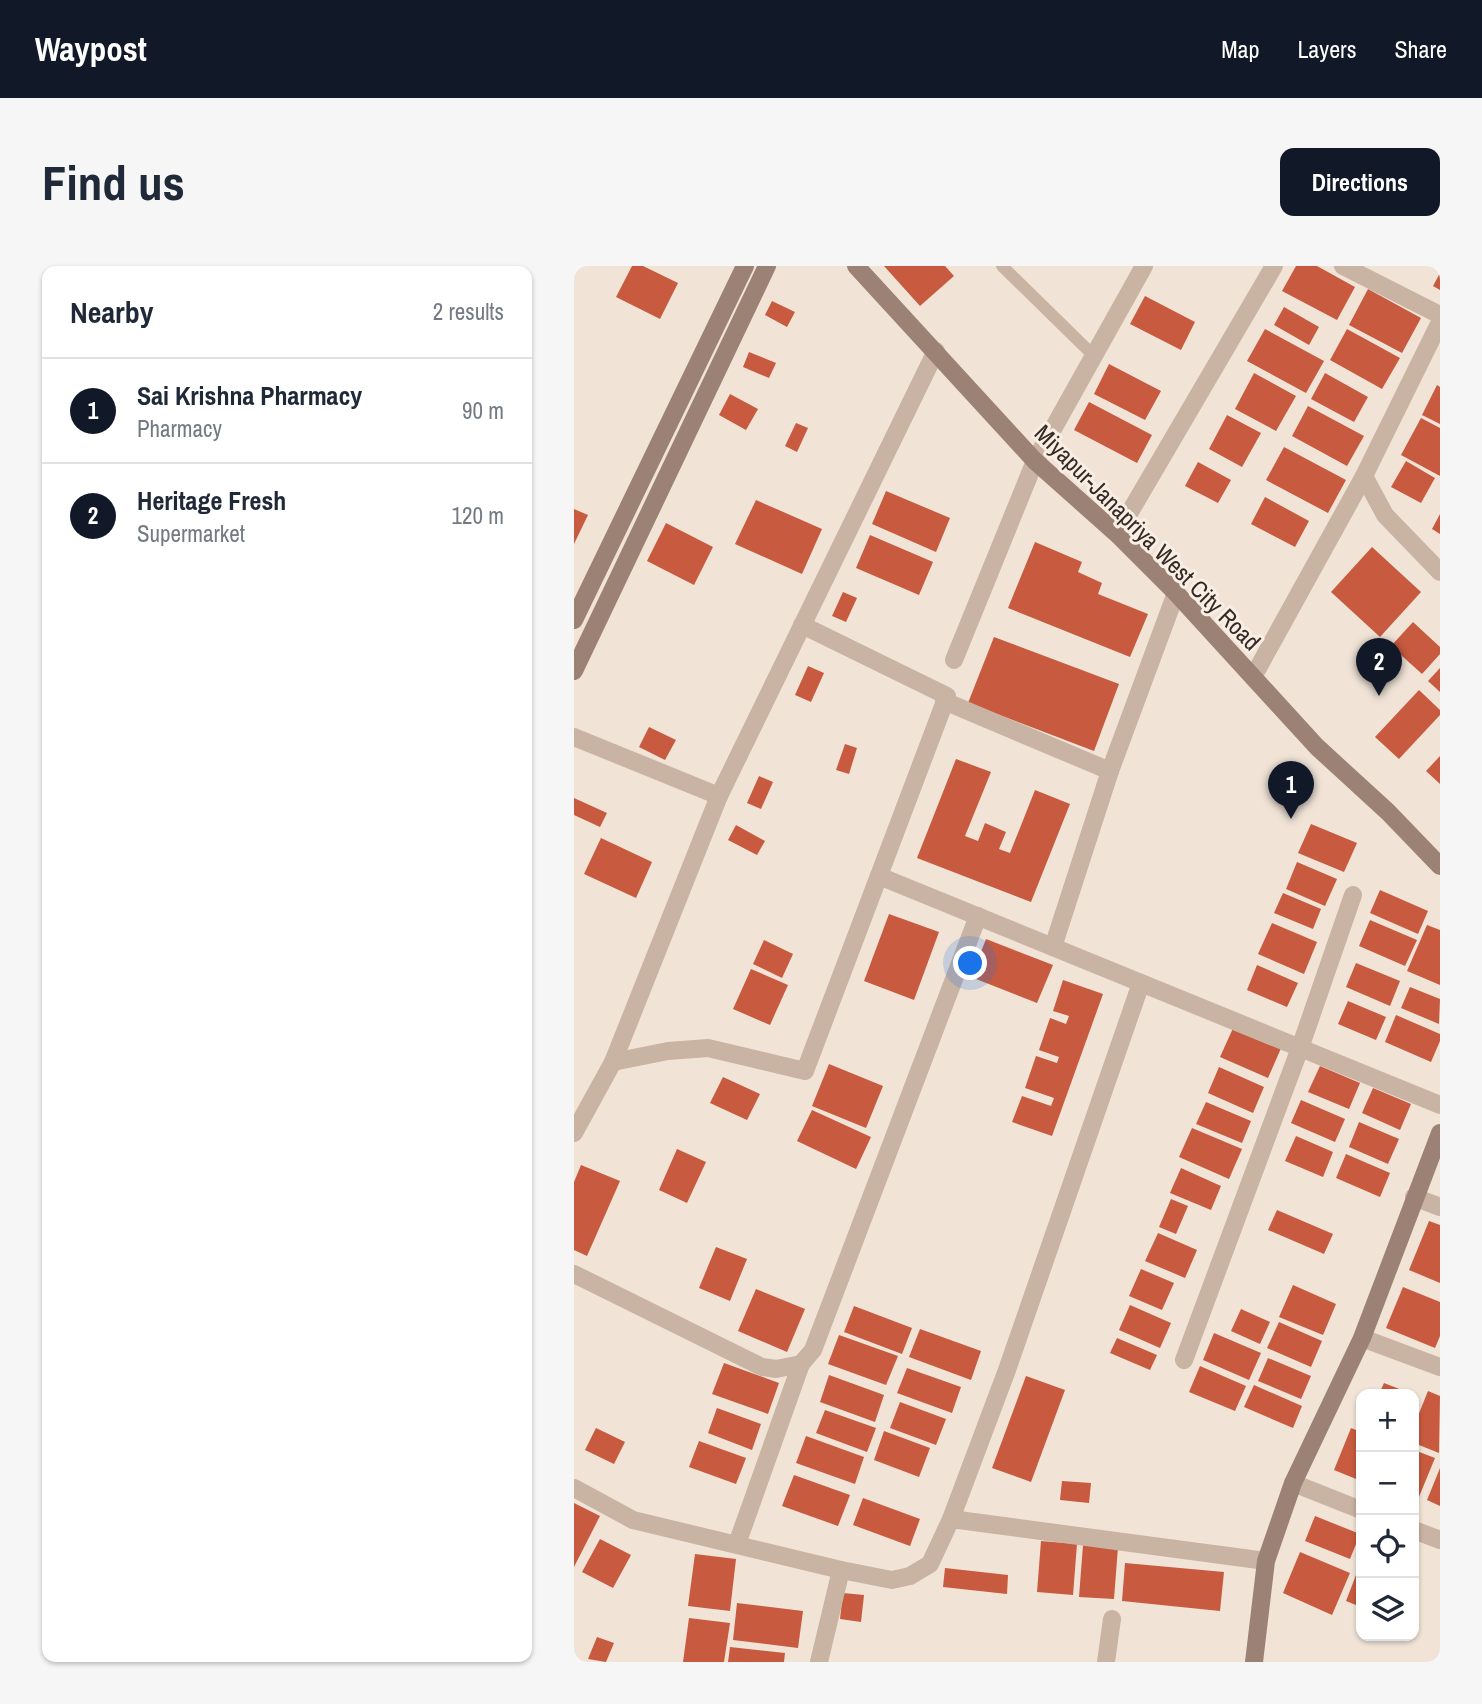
<!DOCTYPE html>
<meta charset="utf-8">
<style>
:root{--surface:#fff;--page:#f6f6f7;--text:#1f2937;--muted:#747a83;--line:#e0e1e3;--accent:#111827}
body{margin:0;font-family:"Archivo Narrow",sans-serif;background:var(--page);color:var(--text)}
.controls{position:absolute;right:21px;bottom:21px;display:grid;overflow:hidden;border-radius:14px;box-shadow:0 2px 5px #0004}
.controls button{width:63px;height:63px;display:grid;place-items:center;padding:0;border:0;border-bottom:2px solid var(--line);background:var(--surface);color:var(--text);font:35px sans-serif}
.you{position:absolute;left:397px;top:698px;width:24px;height:24px;margin:-18px;border:5px solid #fff;border-radius:50%;background:#1a73e8;box-shadow:0 0 0 10px #1a73e833}
.badge{display:grid;place-items:center;width:46px;height:46px;border-radius:50%;background:var(--accent);color:#fff;font-size:23px;font-weight:700}
.pin{position:absolute;translate:-50% -58px;filter:drop-shadow(0 2px 4px #0008)}
.pin::after{content:'';position:absolute;top:37px;width:24px;height:21px;background:inherit;clip-path:polygon(0 0,100% 0,50% 100%)}
.list{margin:0;padding:0;list-style:none}
h2{display:flex;justify-content:space-between;align-items:center;height:91px;margin:0;padding:0 28px;font-size:30px}
h2 small{font-size:23px;font-weight:400;color:var(--muted)}
.list li{display:grid;grid-template-columns:46px 1fr auto;gap:21px;align-items:center;box-sizing:border-box;height:105px;padding:0 28px;border-top:2px solid var(--line)}
.list b{display:block;font-size:26px;white-space:nowrap}
.list p{margin:0;font-size:23px;white-space:nowrap;color:var(--muted)}
.list em{font-size:23px;font-style:normal;color:var(--muted)}
.icon{flex:none;width:38px;height:38px;fill:none;stroke:currentColor;stroke-width:2;stroke-linecap:round;stroke-linejoin:round}
.map{position:relative;flex:none;width:866px;height:1396px;overflow:hidden;border-radius:14px}
header{display:flex;align-items:center;gap:42px;box-sizing:border-box;height:98px;padding:0 35px;background:var(--accent);color:#fff}
header strong{font-size:33px}
nav{display:flex;gap:38px;margin-inline-start:auto;font-size:24px}
.intro{display:flex;align-items:center;justify-content:space-between;box-sizing:border-box;height:168px;padding:0 42px}
h1{margin:0;font-size:49px}
.button{padding:18px 32px;border-radius:14px;background:var(--accent);color:#fff;font-size:24px;font-weight:700}
main{display:flex;gap:42px;padding:0 42px}
aside{flex:1;background:var(--surface);border-radius:14px;box-shadow:0 2px 5px #0004}
.map>svg:first-child{display:block}
.building{fill:#c75a3f}
.lines{fill:none;stroke-linecap:round;stroke-linejoin:round}
.lane{stroke:#c9b3a3;stroke-width:12}
.street{stroke:#c9b3a3;stroke-width:18}
.secondary{stroke:#9c8275;stroke-width:18}
.labels{text-anchor:middle;dominant-baseline:central;stroke-width:6;stroke-linejoin:round;paint-order:stroke}
.street-label{font-size:24px;fill:#342925;stroke:#f9eee3}
</style>
<header>
<strong>Waypost</strong>
<nav><a>Map</a><a>Layers</a><a>Share</a></nav>
</header>
<div class="intro"><h1>Find us</h1><a class="button">Directions</a></div>
<main>
<aside>
<h2>Nearby<small>2 results</small></h2>
<ul class="list">
<li><span class="badge">1</span><div><b>Sai Krishna Pharmacy</b><p>Pharmacy</p></div><em>90 m</em></li>
<li><span class="badge">2</span><div><b>Heritage Fresh</b><p>Supermarket</p></div><em>120 m</em></li>
</ul>
</aside>
<div class="map">
<svg width="866" height="1396" viewBox="0 0 866 1396">
<rect width="100%" height="100%" fill="#f1e4d7"/>
<g class="building">
<polygon points="58,0 69,0 104,17 86,53 42,31"/>
<polygon points="310,0 371,0 380,10 346,40"/>
<polygon points="722,0 743,0 781,21 763,54 708,25"/>
<polygon points="866,7 866,24 859,20"/>
<polygon points="794,23 847,52 828,87 775,59"/>
<polygon points="571,30 621,56 607,84 556,58"/>
<polygon points="198,35 221,46 213,61 191,49"/>
<polygon points="710,41 745,61 735,79 700,59"/>
<polygon points="691,63 750,95 732,127 673,95"/>
<polygon points="773,63 826,92 808,123 756,94"/>
<polygon points="175,86 202,97 195,112 169,101"/>
<polygon points="535,98 587,125 571,154 520,128"/>
<polygon points="680,107 722,130 702,165 661,143"/>
<polygon points="751,107 794,131 780,156 737,133"/>
<polygon points="863,119 866,121 866,158 848,149"/>
<polygon points="156,128 184,143 172,164 145,149"/>
<polygon points="515,136 578,169 563,197 500,164"/>
<polygon points="734,140 790,170 773,200 718,170"/>
<polygon points="653,149 687,167 668,201 635,183"/>
<polygon points="847,152 866,162 866,210 827,189"/>
<polygon points="222,157 234,162 223,186 211,180"/>
<polygon points="710,181 772,214 754,247 692,214"/>
<polygon points="832,195 861,212 847,237 817,221"/>
<polygon points="624,196 657,214 644,237 611,220"/>
<polygon points="312,225 376,252 362,286 298,258"/>
<polygon points="691,231 735,255 721,281 677,258"/>
<polygon points="182,234 248,263 228,308 161,278"/>
<polygon points="0,243 14,249 0,278"/>
<polygon points="866,248 866,268 858,263"/>
<polygon points="92,257 139,281 120,319 73,295"/>
<polygon points="296,269 359,296 345,329 282,302"/>
<polygon points="461,276 508,296 504,306 528,317 524,328 574,348 556,391 434,342"/>
<polygon points="798,281 847,326 806,371 757,326"/>
<polygon points="269,326 283,332 272,356 258,350"/>
<polygon points="839,356 866,381 866,388 848,408 817,380"/>
<polygon points="420,371 545,418 520,485 394,437"/>
<polygon points="234,400 250,407 237,436 221,429"/>
<polygon points="866,402 866,426 854,415"/>
<polygon points="845,424 866,444 866,449 825,493 801,471"/>
<polygon points="75,461 102,474 91,494 65,481"/>
<polygon points="271,478 283,482 275,508 262,504"/>
<polygon points="866,490 866,518 852,505"/>
<polygon points="382,493 417,506 391,570 404,575 411,557 432,566 425,583 436,587 461,524 496,538 457,636 343,592"/>
<polygon points="185,510 199,516 187,543 173,537"/>
<polygon points="0,532 33,547 26,561 0,549"/>
<polygon points="737,558 783,577 770,606 724,587"/>
<polygon points="162,559 191,575 183,589 154,574"/>
<polygon points="27,572 78,596 62,632 10,608"/>
<polygon points="723,596 763,613 751,640 712,623"/>
<polygon points="806,624 854,645 844,668 796,647"/>
<polygon points="709,627 747,643 739,663 700,647"/>
<polygon points="315,648 365,666 340,734 290,715"/>
<polygon points="796,654 843,674 831,700 785,680"/>
<polygon points="698,657 743,676 730,708 684,688"/>
<polygon points="853,659 866,664 866,719 833,705"/>
<polygon points="412,673 479,699 463,737 397,711"/>
<polygon points="190,674 219,688 208,712 179,698"/>
<polygon points="782,697 826,715 816,740 772,721"/>
<polygon points="683,699 724,717 713,741 673,724"/>
<polygon points="177,703 214,719 196,759 159,743"/>
<polygon points="489,714 529,728 478,870 438,856 448,830 477,840 480,832 451,822 462,790 483,797 485,791 465,784 476,752 492,758 495,750 479,745"/>
<polygon points="836,721 866,733 865,758 827,742"/>
<polygon points="774,735 812,751 802,774 764,758"/>
<polygon points="822,749 866,768 866,775 857,796 811,776"/>
<polygon points="660,760 708,780 694,812 646,791"/>
<polygon points="255,798 309,820 292,862 238,840"/>
<polygon points="746,800 786,817 775,843 734,826"/>
<polygon points="645,801 690,821 679,847 634,827"/>
<polygon points="149,811 186,828 173,854 136,837"/>
<polygon points="799,822 837,838 826,864 788,847"/>
<polygon points="727,834 771,853 761,876 717,857"/>
<polygon points="632,836 677,855 668,877 622,858"/>
<polygon points="238,844 297,871 282,903 223,875"/>
<polygon points="785,856 825,873 814,898 775,881"/>
<polygon points="618,862 668,883 655,913 605,891"/>
<polygon points="722,870 759,886 749,911 711,895"/>
<polygon points="103,883 132,896 113,937 85,924"/>
<polygon points="772,888 816,907 806,931 762,912"/>
<polygon points="7,899 46,915 13,990 0,984 0,916"/>
<polygon points="607,902 647,920 637,944 596,927"/>
<polygon points="597,933 614,940 602,968 585,961"/>
<polygon points="703,944 759,968 750,988 694,964"/>
<polygon points="855,955 866,959 866,1017 835,1004"/>
<polygon points="584,967 623,984 611,1012 571,995"/>
<polygon points="142,981 173,993 156,1035 125,1022"/>
<polygon points="567,1003 600,1017 588,1044 555,1030"/>
<polygon points="719,1019 762,1038 749,1069 705,1051"/>
<polygon points="829,1021 866,1036 866,1070 861,1082 812,1062"/>
<polygon points="182,1023 231,1043 213,1086 164,1065"/>
<polygon points="556,1039 597,1057 586,1082 545,1064"/>
<polygon points="280,1040 338,1062 328,1088 270,1066"/>
<polygon points="667,1043 696,1056 686,1078 657,1065"/>
<polygon points="705,1056 748,1075 737,1101 693,1082"/>
<polygon points="346,1063 407,1085 397,1114 335,1091"/>
<polygon points="640,1067 687,1087 675,1114 629,1094"/>
<polygon points="265,1069 324,1090 312,1119 254,1098"/>
<polygon points="543,1072 583,1089 576,1104 536,1087"/>
<polygon points="694,1092 737,1110 727,1133 684,1115"/>
<polygon points="150,1097 205,1117 194,1148 138,1128"/>
<polygon points="626,1100 672,1120 661,1145 615,1126"/>
<polygon points="333,1102 387,1121 378,1147 323,1127"/>
<polygon points="255,1109 310,1129 301,1156 246,1136"/>
<polygon points="452,1110 491,1124 457,1216 418,1202"/>
<polygon points="810,1117 838,1128 805,1128"/>
<polygon points="680,1119 728,1140 719,1162 670,1141"/>
<polygon points="854,1125 866,1130 865,1187 840,1177 840,1160"/>
<polygon points="326,1136 372,1153 362,1179 316,1162"/>
<polygon points="143,1142 187,1158 178,1184 134,1167"/>
<polygon points="251,1144 302,1162 293,1186 242,1167"/>
<polygon points="22,1162 51,1176 40,1198 11,1184"/>
<polygon points="777,1162 787,1166 787,1215 760,1204"/>
<polygon points="310,1165 356,1182 345,1211 300,1194"/>
<polygon points="232,1170 290,1191 281,1218 222,1197"/>
<polygon points="125,1175 172,1192 162,1218 115,1201"/>
<polygon points="840,1184 861,1192 840,1243"/>
<polygon points="866,1202 866,1240 853,1234"/>
<polygon points="220,1209 276,1229 264,1260 208,1240"/>
<polygon points="488,1215 517,1217 515,1237 486,1234"/>
<polygon points="289,1232 346,1253 336,1280 279,1259"/>
<polygon points="0,1237 26,1250 0,1301"/>
<polygon points="741,1250 786,1268 776,1293 731,1275"/>
<polygon points="26,1273 57,1289 39,1322 8,1306"/>
<polygon points="467,1275 503,1278 499,1329 463,1326"/>
<polygon points="509,1279 544,1281 540,1333 505,1331"/>
<polygon points="726,1286 776,1307 758,1349 709,1327"/>
<polygon points="121,1288 162,1293 156,1345 114,1340"/>
<polygon points="551,1297 650,1306 646,1345 548,1335"/>
<polygon points="371,1302 434,1309 433,1328 369,1321"/>
<polygon points="782,1309 787,1311 787,1341 772,1335"/>
<polygon points="269,1327 290,1329 287,1356 266,1353"/>
<polygon points="163,1337 229,1345 224,1382 159,1374"/>
<polygon points="115,1352 156,1357 150,1396 109,1396"/>
<polygon points="23,1371 40,1377 32,1396 14,1393"/>
<polygon points="156,1381 211,1387 210,1396 154,1396"/>
</g>
<g class="lines">
<polyline class="lane" points="428,0 520,90"/>
<g class="street">
<polyline points="769,0 866,49"/>
<polyline points="790,210 811,249 866,306"/>
<polyline points="543,268 700,0"/>
<polyline points="380,394 461,195 570,0"/>
<polyline points="679,411 790,210 866,56"/>
<polyline points="370,435 536,505"/>
<polyline points="0,471 145,530"/>
<polyline points="305,610 866,839"/>
<polyline points="479,681 536,505 602,327"/>
<polyline points="39,796 94,785 134,782 231,805 373,430 228,359"/>
<polyline points="0,867 39,796 145,530 362,85"/>
<polyline points="840,931 866,941"/>
<polyline points="0,1008 188,1101 202,1103 227,1098 239,1084 404,650"/>
<polyline points="788,1072 866,1101"/>
<polyline points="610,1094 726,782 779,629"/>
<polyline points="719,1217 787,1244"/>
<polyline points="0,1222 59,1254 267,1304 318,1314 336,1310 356,1298 377,1253 433,1104 567,717"/>
<polyline points="377,1253 692,1295"/>
<polyline points="840,1264 866,1274"/>
<polyline points="163,1278 227,1098"/>
<polyline points="245,1396 267,1304"/>
<polyline points="532,1396 538,1353"/>
</g>
<g class="secondary">
<polyline points="282,0 461,195 543,268 602,327 743,481 814,546 866,600"/>
<polyline points="0,354 171,0"/>
<polyline points="0,405 193,0"/>
<polyline points="680,1396 692,1295 719,1217 788,1072 866,867"/>
</g>
</g>
<g class="labels">
<g class="street-label">
<text transform="translate(574 271) rotate(45)">Miyapur-Janapriya West City Road</text>
</g>
</g>
</svg>
<div class="controls">
<button>+</button>
<button>−</button>
<button><svg class="icon" aria-label="locate" viewBox="0 0 24 24"><circle cx="12" cy="12" r="6"/><path d="M12 2v4M12 18v4M2 12h4M18 12h4"/></svg></button>
<button><svg class="icon" aria-label="layers" viewBox="0 0 24 24"><path d="M12 4l9 5-9 5-9-5zM3 14l9 5 9-5"/></svg></button>
</div>
<div class="you"></div>
<div class="pin badge" style="left:717px;top:553px">1</div>
<div class="pin badge" style="left:805px;top:430px">2</div>
</div>
</main>
